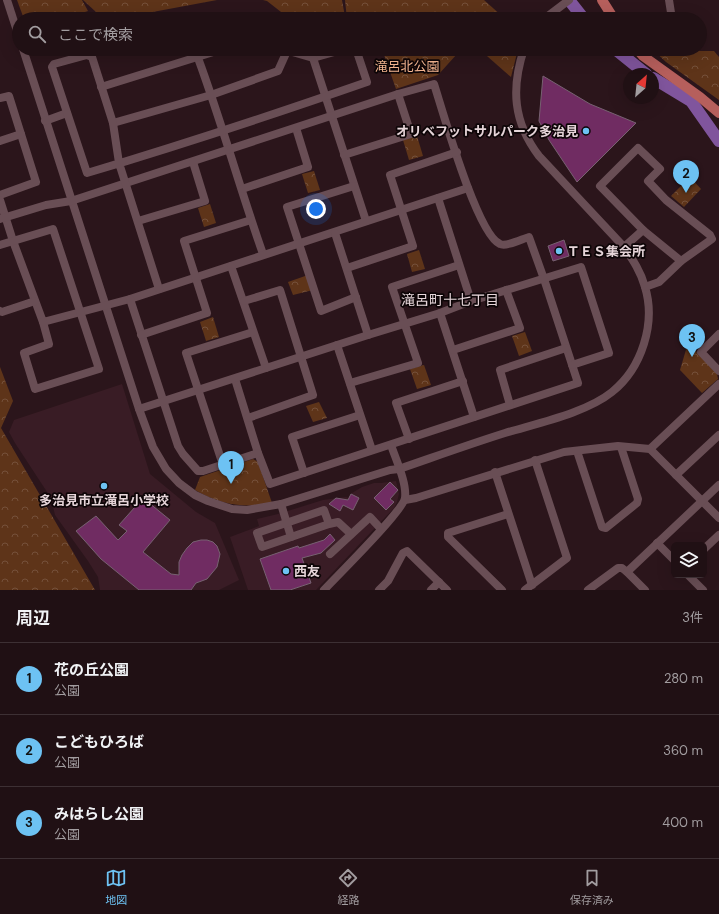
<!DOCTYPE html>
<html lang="ja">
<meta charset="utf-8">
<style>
:root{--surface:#201014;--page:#28191d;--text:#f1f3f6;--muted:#a29da0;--line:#3d3034;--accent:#6dc2f3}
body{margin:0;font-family:"DM Sans","Noto Sans JP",sans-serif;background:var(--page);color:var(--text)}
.controls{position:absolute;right:12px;bottom:12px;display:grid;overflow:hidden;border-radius:6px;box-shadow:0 4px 16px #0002}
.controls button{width:36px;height:36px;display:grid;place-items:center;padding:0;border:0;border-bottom:1px solid var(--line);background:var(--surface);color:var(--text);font:20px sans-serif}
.compass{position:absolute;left:623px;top:68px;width:36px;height:36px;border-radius:50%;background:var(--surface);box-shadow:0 4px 16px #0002;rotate:27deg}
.you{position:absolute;left:316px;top:209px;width:14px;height:14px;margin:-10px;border:3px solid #fff;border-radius:50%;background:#1a73e8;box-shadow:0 0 0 6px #1a73e833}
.badge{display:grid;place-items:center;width:26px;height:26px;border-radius:50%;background:var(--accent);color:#111;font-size:13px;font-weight:700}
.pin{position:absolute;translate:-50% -33px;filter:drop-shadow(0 1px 2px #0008)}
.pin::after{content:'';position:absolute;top:21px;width:14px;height:12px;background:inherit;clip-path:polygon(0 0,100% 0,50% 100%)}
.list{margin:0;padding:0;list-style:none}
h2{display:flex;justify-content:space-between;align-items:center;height:52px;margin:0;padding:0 16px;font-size:17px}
h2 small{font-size:13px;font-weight:400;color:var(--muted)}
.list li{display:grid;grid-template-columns:26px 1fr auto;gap:12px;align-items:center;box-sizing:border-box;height:72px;padding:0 16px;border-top:1px solid var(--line)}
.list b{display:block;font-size:15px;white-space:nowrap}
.list p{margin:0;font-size:13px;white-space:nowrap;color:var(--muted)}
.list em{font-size:13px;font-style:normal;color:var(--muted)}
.icon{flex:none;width:22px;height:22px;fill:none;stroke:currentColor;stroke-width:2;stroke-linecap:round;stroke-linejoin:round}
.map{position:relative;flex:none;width:719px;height:590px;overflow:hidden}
.search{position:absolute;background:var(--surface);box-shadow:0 4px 16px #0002;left:12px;right:12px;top:12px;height:44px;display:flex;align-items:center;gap:10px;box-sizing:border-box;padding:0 14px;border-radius:22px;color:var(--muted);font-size:15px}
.sheet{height:268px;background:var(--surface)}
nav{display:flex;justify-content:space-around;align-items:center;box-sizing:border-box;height:56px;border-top:1px solid var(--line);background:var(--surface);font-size:11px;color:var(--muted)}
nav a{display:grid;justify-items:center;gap:2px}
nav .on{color:var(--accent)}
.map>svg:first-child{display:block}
.built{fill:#391c25}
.forest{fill:url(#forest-crowns)}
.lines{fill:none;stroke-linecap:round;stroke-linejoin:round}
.river{stroke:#80559d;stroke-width:12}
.building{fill:#702c62;stroke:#776171}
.minor{stroke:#694e55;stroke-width:8}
.major{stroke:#b65f5c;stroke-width:10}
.poi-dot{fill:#6dc2f3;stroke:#0d0507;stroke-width:1.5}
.labels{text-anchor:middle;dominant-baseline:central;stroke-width:3.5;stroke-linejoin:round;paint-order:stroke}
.park-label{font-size:13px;fill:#f7b892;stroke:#0d0507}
.poi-label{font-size:13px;font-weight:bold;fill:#e6d5d9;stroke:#0d0507;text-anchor:start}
.neighbourhood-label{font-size:14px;fill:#e6d5d9;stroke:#0d0507}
</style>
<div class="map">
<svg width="719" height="590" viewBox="0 0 719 590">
<defs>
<pattern id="forest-crowns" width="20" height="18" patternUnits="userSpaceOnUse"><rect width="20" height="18" fill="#5e3419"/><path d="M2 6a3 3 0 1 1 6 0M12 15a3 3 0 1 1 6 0" fill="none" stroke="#75503a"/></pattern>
</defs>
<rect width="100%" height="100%" fill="#2b151b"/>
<g class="built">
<polygon points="122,384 150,474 196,512 215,523 239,580 219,590 100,590 98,577 88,561 55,515 51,498 15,443 9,432 14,420"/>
<polygon points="396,481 399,494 397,502 394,508 316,590 248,590 230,537 259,526 257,519 278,514 323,500 346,497 349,498 352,493 362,487 374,483 381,483"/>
</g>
<g class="forest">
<polygon points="17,0 82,0 88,11 64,19 24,19"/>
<polygon points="83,0 217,0 115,19 96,12"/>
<polygon points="263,0 342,0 345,17 336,19 290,19 267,1"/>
<polygon points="345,0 484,0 503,17 538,17 536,19 347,19"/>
<polygon points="382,49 475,49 457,54 438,75 396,89"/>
<polygon points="479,49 518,49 511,77"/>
<polygon points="652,49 695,49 700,51 714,51 719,57 719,100 666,62"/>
<polygon points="417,136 423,156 409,160 403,140"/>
<polygon points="314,171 320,190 308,193 302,174"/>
<polygon points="690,177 701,189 684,207 671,196"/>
<polygon points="210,204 216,223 204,227 198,208"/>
<polygon points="419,250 425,269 412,272 407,254"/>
<polygon points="308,275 313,290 293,295 288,282"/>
<polygon points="213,317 219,337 206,341 200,322"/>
<polygon points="525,332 532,351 519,356 512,336"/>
<polygon points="688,343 717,374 718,379 702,393 680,370"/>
<polygon points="424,365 431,385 417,389 410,369"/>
<polygon points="0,367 13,401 1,428 95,590 0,590"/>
<polygon points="319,402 327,418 313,422 306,406"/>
<path d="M253,459L258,462L272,503C244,509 219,504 195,490L200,477Z"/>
</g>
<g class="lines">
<g class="river">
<polyline points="569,0 584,19"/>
<polyline points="615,49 646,74"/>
<polyline points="653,78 691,101 719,141"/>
</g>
</g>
<g class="building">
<polygon points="543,76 590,104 636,123 577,182 549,140 539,121"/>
<polygon points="564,240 569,256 553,261 548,246"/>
<polygon points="390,482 398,490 390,499 394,502 386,510 374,498"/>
<polygon points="351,494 359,498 353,510 343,505 340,511 329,504 336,498 348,500"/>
<polygon points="143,498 170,520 143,552 171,574 179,575 179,562 182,555 187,548 193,542 201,540 207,540 213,542 217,546 220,554 217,567 207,579 196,583 191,590 139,590 101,559 76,531 96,516 118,540 127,531 119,525"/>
<polygon points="330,534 335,540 321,553 302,558 311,583 290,590 271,590 260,559 298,546 299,548 324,540"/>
</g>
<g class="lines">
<g class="minor">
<polyline points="7,0 19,37"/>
<polyline points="669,0 672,19"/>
<polyline points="544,19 569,0"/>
<path d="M23,49L139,409L153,447L166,469L179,483L195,495L208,501L232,509L247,510L281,504L390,470L399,469C434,457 470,444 505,433C538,423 586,413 612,392C642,368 656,323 645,287C641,272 633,260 624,247L539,156C513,122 511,88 524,49"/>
<polyline points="282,49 313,58 345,49"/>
<path d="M198,58C222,123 240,189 263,254"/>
<polyline points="313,58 366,221"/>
<polyline points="101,87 223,49"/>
<polyline points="0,98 9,96 36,182 0,195"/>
<polyline points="45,121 67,113"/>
<polyline points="113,123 211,95 278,71 287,51"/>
<polyline points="0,141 21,134"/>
<polyline points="344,155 411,134 398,94"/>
<polyline points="354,186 287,207 321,311 356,297"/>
<polyline points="242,189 308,167 296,128"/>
<polyline points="438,198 471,301"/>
<polyline points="0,200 13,241 43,322 130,299 468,188"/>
<path d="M0,219L46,205L71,201L398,94L434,84C443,112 477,234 500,244C506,247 522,239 529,237L544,279L578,383L270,484L258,453L235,379"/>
<polyline points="138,221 205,201 193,162"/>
<polyline points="643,230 681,261"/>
<polyline points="335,233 368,335"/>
<polyline points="0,245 53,229 99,369 35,389 24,353 49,344 43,322"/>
<polyline points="624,247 643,230 600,186 638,148 660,169 648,181 666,200 710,235 712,239 681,261 659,282 645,287"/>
<polyline points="231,266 266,368"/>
<polyline points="347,268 413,246 390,175 457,152"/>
<path d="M159,289L119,163L113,123L92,57L87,55L54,64L52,67L87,173C181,145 275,114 367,82L356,49"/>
<polyline points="130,299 178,446 183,454 198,471 203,471 258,453"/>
<polyline points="244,301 280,290 313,395 248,418"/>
<polyline points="0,311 2,312 35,301"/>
<polyline points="440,313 474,417"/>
<polyline points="719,334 701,352 719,371"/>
<polyline points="141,335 207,313 184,241 251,220"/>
<polyline points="337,345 372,450"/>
<polyline points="453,350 520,328 506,290"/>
<polyline points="350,383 418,363 392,287 459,265"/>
<polyline points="510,405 500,370 566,348"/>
<polyline points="139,409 368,335 440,313 471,301 581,267 609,353 572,365"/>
<polyline points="409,439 396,403 463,381"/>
<polyline points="650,449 719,384"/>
<polyline points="577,451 602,527 606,528 637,503 638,499 621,447"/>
<polyline points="223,465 186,353 253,332"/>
<polyline points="495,472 532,585"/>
<polyline points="304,473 292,437 360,415"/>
<polyline points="676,475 719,435"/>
<polyline points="405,500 416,498 564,452 618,446 650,449 719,518"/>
<polyline points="281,504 291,537"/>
<polyline points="329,524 262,547 257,533 324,510 329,524 338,522 351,534"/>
<polyline points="657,543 674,560"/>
<polyline points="704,549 719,535"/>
<polyline points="330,554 370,517 381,529"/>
<polyline points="688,575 703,590"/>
<path d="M324,590C337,576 403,511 405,498C407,483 396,460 391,445"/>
<polyline points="379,590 388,581 403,553 407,551 447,590"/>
<polyline points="431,590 439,582"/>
<polyline points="502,590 448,537 448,533 508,514"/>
<polyline points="525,590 567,558 535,460"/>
<polyline points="588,590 618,568 622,568 627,572"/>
<polyline points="645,590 627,572 719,485"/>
</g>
<g class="major">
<polyline points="602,0 614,19"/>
<polyline points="637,49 643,56 700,97 719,113"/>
</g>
</g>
<g class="poi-dot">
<circle cx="586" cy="131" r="4"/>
<circle cx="559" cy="251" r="4"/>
<circle cx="104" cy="486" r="4"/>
<circle cx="286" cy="571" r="4"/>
</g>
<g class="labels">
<g class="park-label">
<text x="407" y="66">滝呂北公園</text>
</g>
<g class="poi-label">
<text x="578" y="131" text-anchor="end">オリベフットサルパーク多治見</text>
<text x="567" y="251">ＴＥＳ集会所</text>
<text x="104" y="500" text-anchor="middle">多治見市立滝呂小学校</text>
<text x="294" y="571">西友</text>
</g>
<g class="neighbourhood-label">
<text x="450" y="300">滝呂町十七丁目</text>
</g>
</g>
</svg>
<div class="controls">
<button><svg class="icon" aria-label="layers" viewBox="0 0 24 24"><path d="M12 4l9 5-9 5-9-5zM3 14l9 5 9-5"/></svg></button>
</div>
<svg class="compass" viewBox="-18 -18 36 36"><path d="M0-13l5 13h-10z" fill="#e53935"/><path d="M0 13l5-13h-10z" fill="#a29da0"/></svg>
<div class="you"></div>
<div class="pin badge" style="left:231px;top:484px">1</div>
<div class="pin badge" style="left:686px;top:193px">2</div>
<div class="pin badge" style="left:692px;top:357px">3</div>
<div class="search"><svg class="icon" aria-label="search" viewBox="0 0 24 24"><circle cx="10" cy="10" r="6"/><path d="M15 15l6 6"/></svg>ここで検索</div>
</div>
<section class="sheet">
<h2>周辺<small>3件</small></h2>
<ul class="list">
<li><span class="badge">1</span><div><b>花の丘公園</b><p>公園</p></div><em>280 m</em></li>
<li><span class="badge">2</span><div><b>こどもひろば</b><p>公園</p></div><em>360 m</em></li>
<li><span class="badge">3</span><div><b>みはらし公園</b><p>公園</p></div><em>400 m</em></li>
</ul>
</section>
<nav>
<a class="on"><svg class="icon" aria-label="map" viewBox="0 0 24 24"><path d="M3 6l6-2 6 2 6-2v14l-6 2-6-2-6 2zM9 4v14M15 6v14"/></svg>地図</a>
<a><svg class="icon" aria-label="directions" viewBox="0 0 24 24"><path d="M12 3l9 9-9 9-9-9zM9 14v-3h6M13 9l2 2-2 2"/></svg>経路</a>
<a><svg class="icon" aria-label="saved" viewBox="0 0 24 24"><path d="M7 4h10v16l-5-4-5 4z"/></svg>保存済み</a>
</nav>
